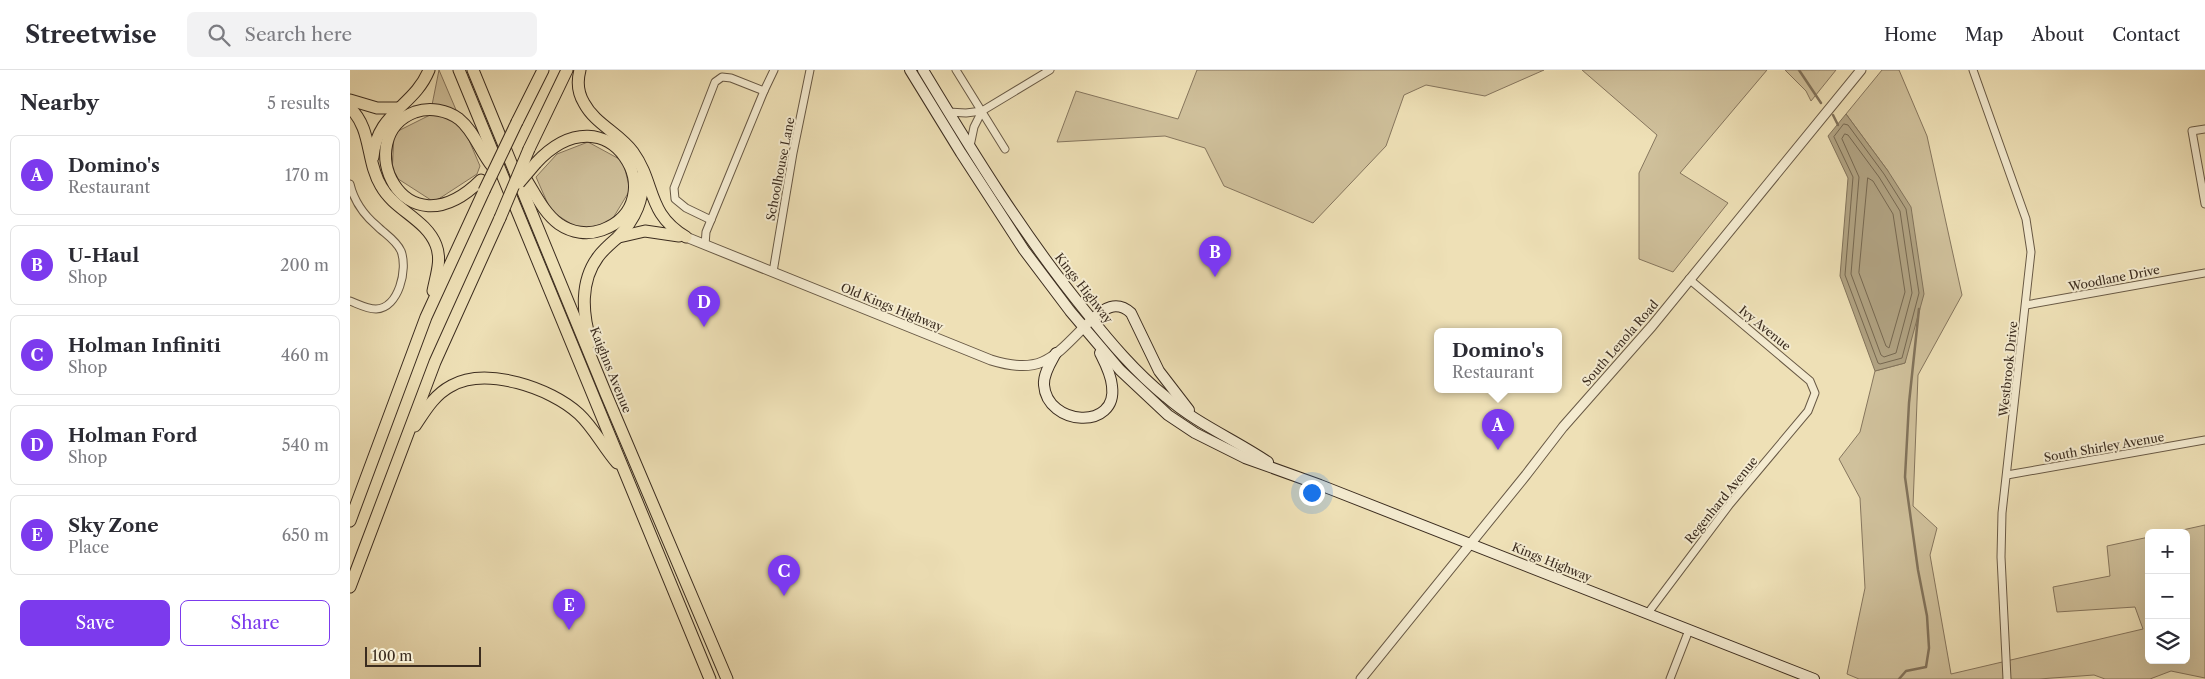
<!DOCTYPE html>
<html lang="en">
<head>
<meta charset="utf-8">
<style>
	body { margin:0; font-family:"Libre Caslon Text",serif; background:#f2f2f3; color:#2b2b33 }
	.controls { position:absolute; right:15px; bottom:15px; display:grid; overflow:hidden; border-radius:8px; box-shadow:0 5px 20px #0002 }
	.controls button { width:45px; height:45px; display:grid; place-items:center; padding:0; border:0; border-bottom:1px solid #e1e1e2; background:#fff; color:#2b2b33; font:25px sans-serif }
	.scale { position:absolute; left:15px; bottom:12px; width:116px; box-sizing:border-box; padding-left:5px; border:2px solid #3b2c1f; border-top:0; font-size:14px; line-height:18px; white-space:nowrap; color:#3b2c1f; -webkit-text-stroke:4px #f4ebd0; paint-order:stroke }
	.you { position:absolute; left:961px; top:422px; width:18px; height:18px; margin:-12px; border:4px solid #fff; border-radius:50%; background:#1a73e8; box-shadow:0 0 0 8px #1a73e833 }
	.badge { display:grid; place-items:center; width:32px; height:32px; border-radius:50%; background:#7c3aed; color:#fff; font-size:16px; font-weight:700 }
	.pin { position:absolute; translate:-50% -41px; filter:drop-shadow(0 1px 2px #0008) }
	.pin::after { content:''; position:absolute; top:26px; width:18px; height:15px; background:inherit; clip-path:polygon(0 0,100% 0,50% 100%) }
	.popup { position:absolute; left:1084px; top:258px; width:128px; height:65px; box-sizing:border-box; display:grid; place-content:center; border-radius:8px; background:#fff; filter:drop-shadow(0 1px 4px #0005); font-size:16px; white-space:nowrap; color:#7c7c81 }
	.popup b { font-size:19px; color:#2b2b33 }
	.popup::after { content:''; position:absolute; left:50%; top:100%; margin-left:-10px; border:10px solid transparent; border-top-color:#fff }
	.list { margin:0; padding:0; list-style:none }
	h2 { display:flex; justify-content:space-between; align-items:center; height:65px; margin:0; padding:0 20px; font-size:21px }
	h2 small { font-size:16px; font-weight:400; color:#7c7c81 }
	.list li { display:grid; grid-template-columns:32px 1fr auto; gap:15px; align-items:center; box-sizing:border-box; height:80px; margin:0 10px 10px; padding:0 10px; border:1px solid #e1e1e2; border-radius:8px }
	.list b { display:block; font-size:19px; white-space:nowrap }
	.list p { margin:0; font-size:16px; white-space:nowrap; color:#7c7c81 }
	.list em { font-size:16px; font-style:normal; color:#7c7c81 }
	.actions { display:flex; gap:10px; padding:15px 20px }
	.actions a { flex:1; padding:11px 0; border:1px solid #7c3aed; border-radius:8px; text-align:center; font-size:18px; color:#7c3aed }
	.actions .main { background:#7c3aed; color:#fff }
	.icon { flex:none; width:28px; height:28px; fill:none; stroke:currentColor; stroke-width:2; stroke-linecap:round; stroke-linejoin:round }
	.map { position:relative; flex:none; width:1855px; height:609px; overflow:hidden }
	header { display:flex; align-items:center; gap:30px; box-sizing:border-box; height:70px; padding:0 25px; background:#fff; border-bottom:1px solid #e1e1e2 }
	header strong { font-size:24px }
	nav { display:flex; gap:28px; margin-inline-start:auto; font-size:18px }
	.search { width:350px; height:45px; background:#f2f2f3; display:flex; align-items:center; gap:12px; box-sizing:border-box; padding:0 18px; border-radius:8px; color:#7c7c81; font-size:19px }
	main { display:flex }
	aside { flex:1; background:#fff }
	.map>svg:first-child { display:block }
</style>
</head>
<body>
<header>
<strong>Streetwise</strong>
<div class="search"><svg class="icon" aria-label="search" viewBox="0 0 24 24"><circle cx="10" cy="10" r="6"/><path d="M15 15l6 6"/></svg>Search here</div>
<nav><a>Home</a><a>Map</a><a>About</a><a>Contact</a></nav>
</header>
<main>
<aside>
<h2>Nearby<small>5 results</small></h2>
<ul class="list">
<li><span class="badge">A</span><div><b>Domino's</b><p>Restaurant</p></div><em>170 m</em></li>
<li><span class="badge">B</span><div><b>U-Haul</b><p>Shop</p></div><em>200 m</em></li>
<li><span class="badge">C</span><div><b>Holman Infiniti</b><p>Shop</p></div><em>460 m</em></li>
<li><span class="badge">D</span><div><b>Holman Ford</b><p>Shop</p></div><em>540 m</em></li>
<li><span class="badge">E</span><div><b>Sky Zone</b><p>Place</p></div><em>650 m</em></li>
</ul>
<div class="actions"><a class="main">Save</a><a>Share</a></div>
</aside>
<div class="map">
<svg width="1855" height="609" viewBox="0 0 1855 609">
	<rect width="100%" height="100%" fill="#eee0b6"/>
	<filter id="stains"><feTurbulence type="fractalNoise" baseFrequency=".004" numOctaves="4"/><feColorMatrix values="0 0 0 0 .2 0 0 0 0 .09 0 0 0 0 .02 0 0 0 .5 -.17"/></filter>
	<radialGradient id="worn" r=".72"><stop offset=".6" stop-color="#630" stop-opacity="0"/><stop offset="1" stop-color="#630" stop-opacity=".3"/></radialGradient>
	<g fill="#d0c19c" stroke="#86765e">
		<path d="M 89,0 L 130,96 L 127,104 L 84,132 L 42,105 L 44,63 L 80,45 Z"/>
		<path d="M 847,0 L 1194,0 L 1135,26 L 1076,15 L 1054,25 L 1036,76 L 963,153 L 874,116 L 855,78 L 815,66 L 707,72 L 726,21 L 828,49 Z"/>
		<path d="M 1232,0 L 1417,0 L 1330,103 L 1378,133 L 1323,202 L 1289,189 L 1289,103 L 1307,65 Z"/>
		<path d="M 1435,0 L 1486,0 L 1461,31 L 1456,21 Z"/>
		<path d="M 1532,0 L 1549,0 L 1577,66 L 1612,225 L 1568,305 L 1563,436 L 1587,458 L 1580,485 L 1601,604 L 1793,559 L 1785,537 L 1707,542 L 1703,517 L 1760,506 L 1757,476 L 1799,467 L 1799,590 L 1836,590 L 1836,463 L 1819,463 L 1855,455 L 1855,608 L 1821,601 L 1800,609 L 1755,609 L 1744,605 L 1689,609 L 1509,609 L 1497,604 L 1515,518 L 1510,428 L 1489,389 L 1510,362 L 1525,301 L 1555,293 L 1538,101 L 1496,44 Z"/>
		<path d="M 238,72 L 273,91 L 280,120 L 260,153 L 229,159 L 201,141 L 186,107 L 207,84 Z"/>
	</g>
	<path fill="#b1a383" stroke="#82735b" d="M 1496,44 L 1538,101 L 1561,137 L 1574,224 L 1555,293 L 1525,301 L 1490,206 L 1498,108 L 1478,66 Z"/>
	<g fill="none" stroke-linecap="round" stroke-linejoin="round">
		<g stroke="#766851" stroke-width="1">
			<path d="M 1494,54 L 1498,55 L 1534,104 L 1556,139 L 1569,223 L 1552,288 L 1530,294 L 1528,293 L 1495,205 L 1503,107 L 1484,67 Z"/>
			<path d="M 1495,64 L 1498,65 L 1529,107 L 1550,141 L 1562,223 L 1546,283 L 1534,287 L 1531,285 L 1501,204 L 1509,107 L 1492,69 Z"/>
			<path d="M 1518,108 L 1523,111 L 1543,144 L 1555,222 L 1539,278 L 1536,276 L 1509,203 Z"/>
		</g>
		<g stroke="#82735b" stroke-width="2.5">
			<path d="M 1449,0 L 1471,33"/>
			<path d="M 1483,45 L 1488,55"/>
			<path d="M 1549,609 L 1556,601 L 1576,597 L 1579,578 L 1577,546 L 1568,500 L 1555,407 L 1559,333 L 1569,239"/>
		</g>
		<g stroke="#685945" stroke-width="9">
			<g id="minor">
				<path d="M 606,0 L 655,79"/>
				<path d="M 1623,0 L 1676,149 L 1681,182 L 1652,443 L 1651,487 L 1657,609"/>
				<path d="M 598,42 L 616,43 L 632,41 L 700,0"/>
				<path d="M 1855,59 L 1842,61 L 1855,134"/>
				<path d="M 620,76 L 624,57 L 632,41"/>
				<path d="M 0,114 C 4,131 14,145 27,156 C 35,164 46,170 51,181 C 58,199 49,238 26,239 C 17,239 8,234 0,231"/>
				<path d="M 361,150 L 336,138 L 325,129 L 324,118 L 365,12 L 372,7 L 381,8 L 414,21"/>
				<path d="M 355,175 L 356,162 L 414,21 L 424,0"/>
				<path d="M 423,202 L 443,83 L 460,0"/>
				<path d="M 1676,235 L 1855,203"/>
				<path d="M 1657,405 L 1855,370"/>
				<path d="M 1298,543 L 1380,434 L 1458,341 L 1465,323 L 1460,311 L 1339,209"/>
				<path d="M 1320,609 L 1339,560"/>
			</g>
		</g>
		<g stroke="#685945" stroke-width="11">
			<g id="tertiary">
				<path d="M 336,167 L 641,290 C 692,306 704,287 738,253"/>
				<path d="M 1011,609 L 1176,405 L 1213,357 L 1302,256 L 1511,0"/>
			</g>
		</g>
		<g stroke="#3b2c1f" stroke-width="12">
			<g id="secondary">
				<path d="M 560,0 L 611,83 L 674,180 L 720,241 L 770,300 L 818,345 L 845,363 L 895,388 L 970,415 L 1464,609"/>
				<path d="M 573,0 C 623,83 674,166 736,242 C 760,272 785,302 816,327 C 847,354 884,369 918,392"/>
				<path d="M 742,250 C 753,238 767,230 781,243 L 809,301 L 839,340"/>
				<path d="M 706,283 C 701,292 693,304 694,315 C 697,356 768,361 762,316 C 761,304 755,293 750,283"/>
			</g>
		</g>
		<g stroke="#3b2c1f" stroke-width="13">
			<g id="trunk">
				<path d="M 109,0 L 360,609"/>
				<path d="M 123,0 L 256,324 L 377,609"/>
				<path d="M 230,0 C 227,11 228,23 234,33 C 245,54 269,63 283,82 C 306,114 296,143 336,167"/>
				<path d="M 0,30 L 27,38 L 49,38"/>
				<path d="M 0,38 C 22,58 16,92 31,116 C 44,140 76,149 86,175 C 92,190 86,205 83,221"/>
				<path d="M 167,52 L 193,0"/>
				<path d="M 179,79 L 217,0"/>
				<path d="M 23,87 C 27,42 64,37 79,0"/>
				<path d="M 169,99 C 182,116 191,141 209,154 C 222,163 238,165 252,160 C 326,133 260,14 186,93"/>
				<path d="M 131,110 C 52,188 0,66 65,42 C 80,37 97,40 109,49 C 124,61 130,81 142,96"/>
				<path d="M 269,167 L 295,161 L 329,166"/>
				<path d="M 241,272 C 232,244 230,211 248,187 C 253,180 260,174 267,168 C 286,149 294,129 293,103"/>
				<path d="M 65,356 C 75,341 84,325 101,316 C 136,296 201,318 229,344 C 244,358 253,377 267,393"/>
				<path d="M 0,451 L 76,247 L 134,121"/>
				<path d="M 0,517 L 85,292 L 150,148"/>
			</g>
		</g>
		<use href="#minor" stroke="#f4ebd0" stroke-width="7"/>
		<use href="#tertiary" stroke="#f4ebd0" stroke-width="9"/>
		<use href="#secondary" stroke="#f4ebd0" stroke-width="10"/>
		<use href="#trunk" stroke="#eee0b6" stroke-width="11"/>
		<g stroke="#3b2c1f" stroke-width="13" stroke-linecap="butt">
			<g id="trunk-bridge">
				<path d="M 169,113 L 186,93"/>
				<path d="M 134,121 L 167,52"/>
				<path d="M 150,148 L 179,79"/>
			</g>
		</g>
		<use href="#trunk-bridge" stroke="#eee0b6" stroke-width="11"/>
	</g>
	<g text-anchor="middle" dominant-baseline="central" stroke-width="4" stroke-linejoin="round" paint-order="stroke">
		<g font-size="12" fill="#3b2c1f" stroke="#f4ebd0">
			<text transform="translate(430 99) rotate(-79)">Schoolhouse Lane</text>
			<text transform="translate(1764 208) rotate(-11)">Woodlane Drive</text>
			<text transform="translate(734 218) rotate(52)">Kings Highway</text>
			<text transform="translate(542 237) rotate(22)">Old Kings Highway</text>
			<text transform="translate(1415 258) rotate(39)">Ivy Avenue</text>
			<text transform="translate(1270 273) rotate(-49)">South Lenola Road</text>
			<text transform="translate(1658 299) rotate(-84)">Westbrook Drive</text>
			<text transform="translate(261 300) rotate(68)">Kaighns Avenue</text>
			<text transform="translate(1754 377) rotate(-10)">South Shirley Avenue</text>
			<text transform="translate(1371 430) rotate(-51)">Regenhard Avenue</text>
			<text transform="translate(1202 492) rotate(22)">Kings Highway</text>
		</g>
	</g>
	<rect width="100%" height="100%" filter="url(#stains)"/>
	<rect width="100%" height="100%" fill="url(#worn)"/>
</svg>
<div class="controls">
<button>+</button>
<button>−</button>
<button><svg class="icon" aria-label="layers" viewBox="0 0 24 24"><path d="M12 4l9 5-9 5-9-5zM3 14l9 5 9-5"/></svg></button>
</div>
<div class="scale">100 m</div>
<div class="you"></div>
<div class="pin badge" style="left:1148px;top:380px">A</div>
<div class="popup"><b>Domino's</b>Restaurant</div>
<div class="pin badge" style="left:865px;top:207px">B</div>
<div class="pin badge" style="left:434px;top:526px">C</div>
<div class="pin badge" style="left:354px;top:257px">D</div>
<div class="pin badge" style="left:219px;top:560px">E</div>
</div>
</main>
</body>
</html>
